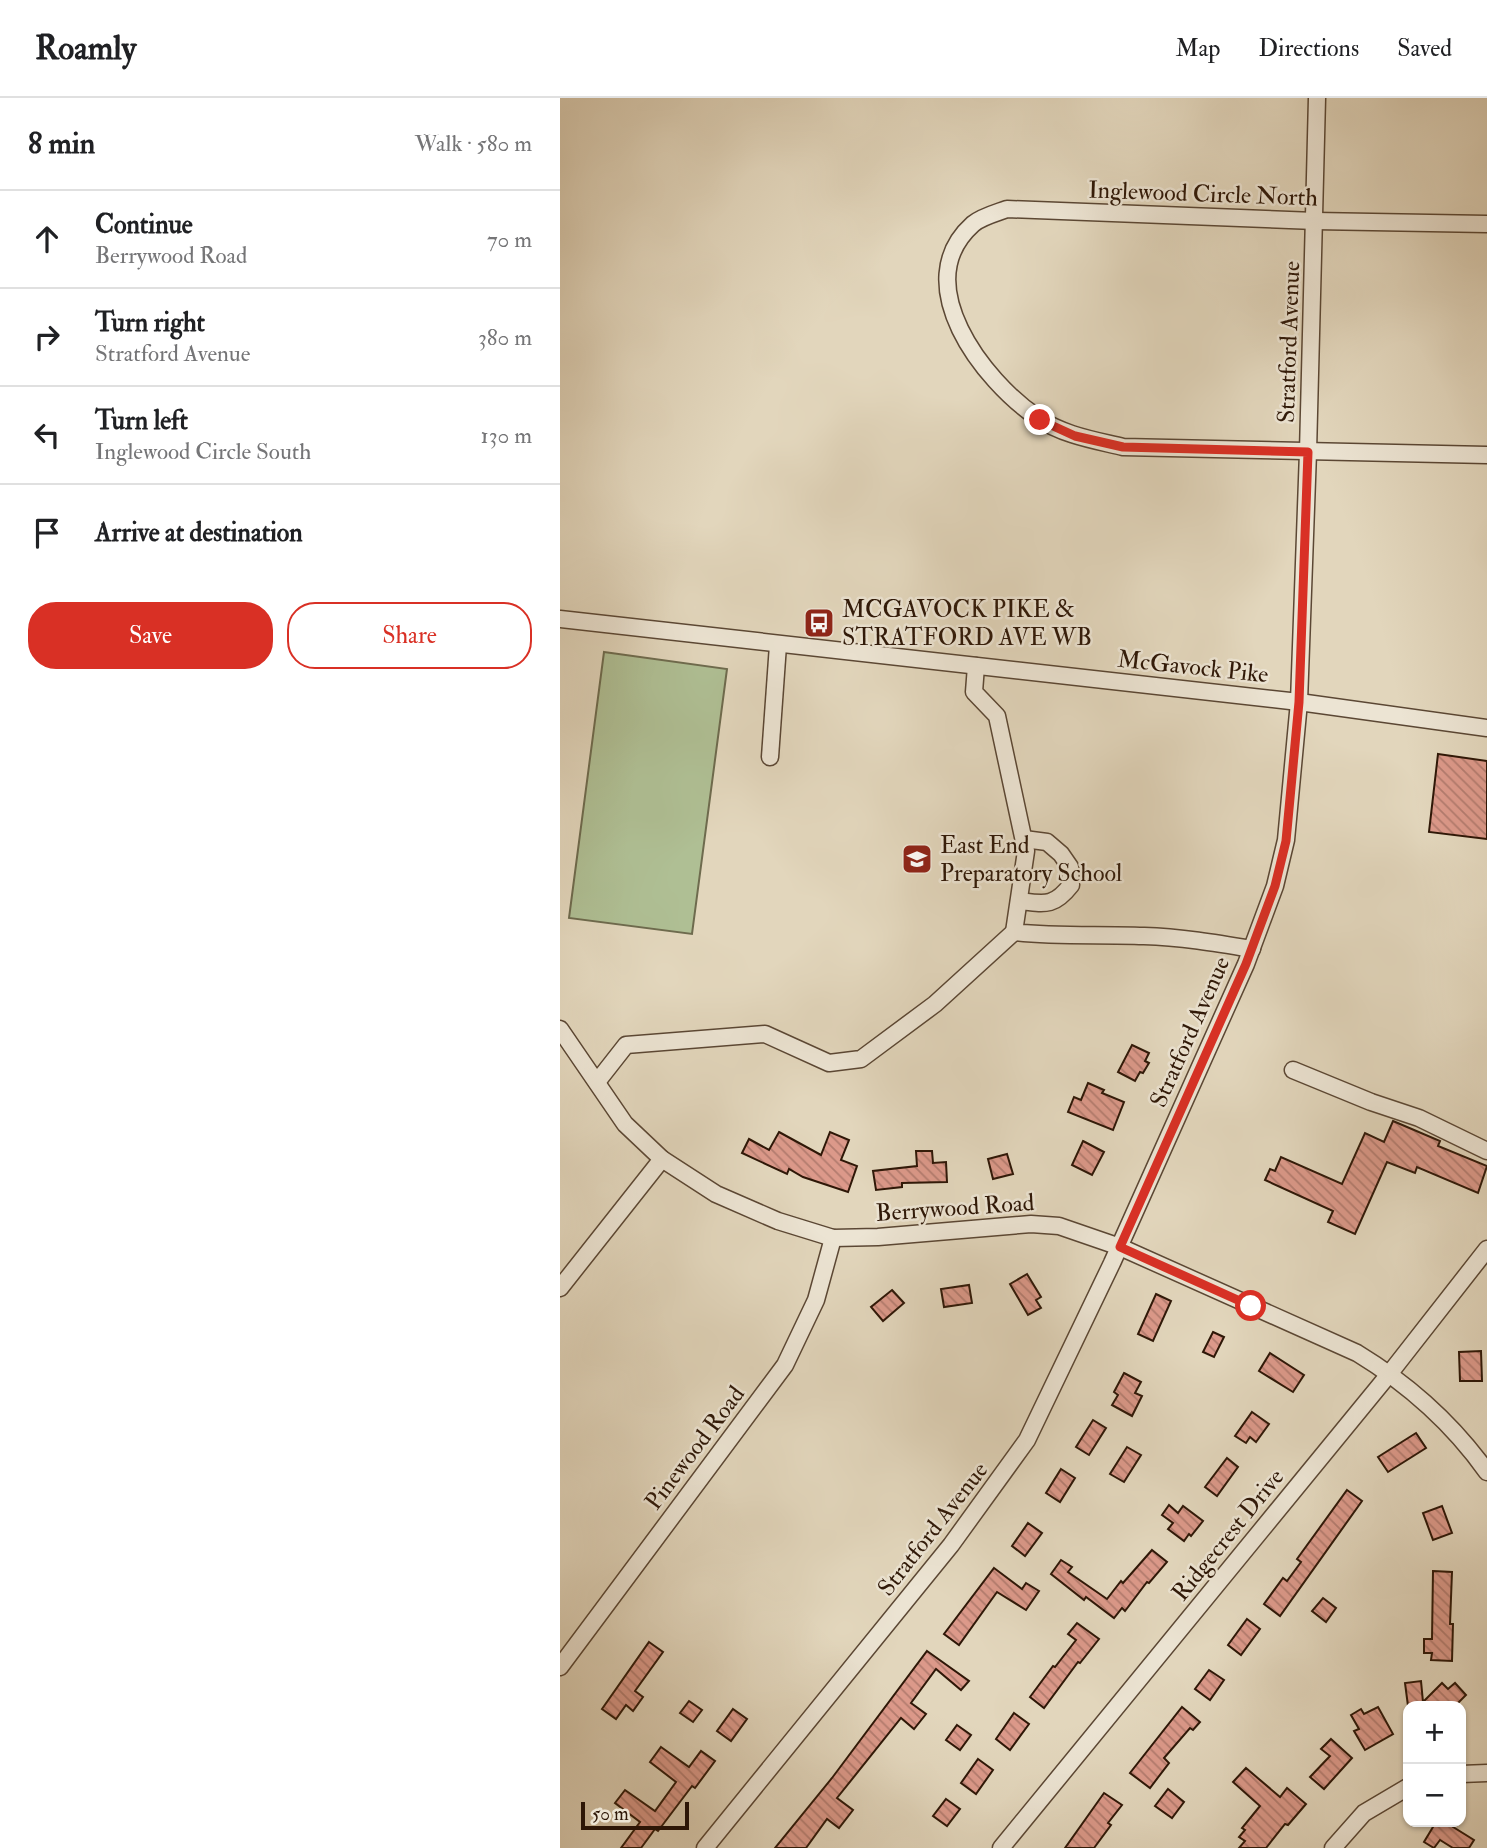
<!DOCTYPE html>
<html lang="en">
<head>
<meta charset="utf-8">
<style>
	body { margin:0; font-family:"IM FELL Double Pica",serif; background:#f2f2f2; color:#202124 }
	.controls { position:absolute; right:21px; bottom:21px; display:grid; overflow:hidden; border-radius:14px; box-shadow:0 2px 5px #0004 }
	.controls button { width:63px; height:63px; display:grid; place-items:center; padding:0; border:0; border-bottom:2px solid #e0e0e0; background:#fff; color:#202124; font:35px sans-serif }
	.scale { position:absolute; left:21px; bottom:18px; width:108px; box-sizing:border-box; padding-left:7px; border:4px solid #2e1707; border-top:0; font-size:19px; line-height:24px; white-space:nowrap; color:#2e1707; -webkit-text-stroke:5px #ece4d3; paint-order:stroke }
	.stop { position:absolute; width:21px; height:21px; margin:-16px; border:5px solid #d93025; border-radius:50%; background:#fff }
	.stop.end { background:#d93025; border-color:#fff; box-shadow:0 2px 7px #0008 }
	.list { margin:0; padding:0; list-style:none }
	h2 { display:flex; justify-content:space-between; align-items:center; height:91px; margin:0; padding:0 28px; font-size:30px }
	h2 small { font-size:23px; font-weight:400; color:#757577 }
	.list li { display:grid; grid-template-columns:46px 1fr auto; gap:21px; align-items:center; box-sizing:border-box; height:98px; padding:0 28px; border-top:2px solid #e0e0e0 }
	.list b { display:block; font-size:26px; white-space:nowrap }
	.list p { margin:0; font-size:23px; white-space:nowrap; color:#757577 }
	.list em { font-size:23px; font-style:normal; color:#757577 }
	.actions { display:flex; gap:14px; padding:21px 28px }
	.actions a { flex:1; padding:16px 0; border:2px solid #d93025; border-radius:28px; text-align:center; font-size:24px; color:#d93025 }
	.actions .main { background:#d93025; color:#fff }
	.icon { flex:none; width:38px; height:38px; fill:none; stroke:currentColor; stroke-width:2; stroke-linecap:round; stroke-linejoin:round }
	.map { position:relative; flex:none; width:927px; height:1750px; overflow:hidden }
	header { display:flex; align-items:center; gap:42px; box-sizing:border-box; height:98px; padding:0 35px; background:#fff; border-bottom:2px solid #e0e0e0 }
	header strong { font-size:33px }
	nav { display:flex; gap:38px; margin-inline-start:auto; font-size:24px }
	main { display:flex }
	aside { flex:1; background:#fff }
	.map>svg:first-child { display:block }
</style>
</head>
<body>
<header>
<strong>Roamly</strong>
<nav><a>Map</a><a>Directions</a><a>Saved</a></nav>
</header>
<main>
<aside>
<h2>8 min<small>Walk · 580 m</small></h2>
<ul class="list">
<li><svg class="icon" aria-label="ahead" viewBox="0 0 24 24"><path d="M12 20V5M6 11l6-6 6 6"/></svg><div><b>Continue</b><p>Berrywood Road</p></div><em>70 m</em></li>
<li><svg class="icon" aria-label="right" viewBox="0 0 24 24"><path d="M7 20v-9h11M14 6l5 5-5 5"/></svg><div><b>Turn right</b><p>Stratford Avenue</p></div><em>380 m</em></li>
<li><svg class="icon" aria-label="left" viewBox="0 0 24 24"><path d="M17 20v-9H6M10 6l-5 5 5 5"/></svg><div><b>Turn left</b><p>Inglewood Circle South</p></div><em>130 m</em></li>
<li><svg class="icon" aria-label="arrive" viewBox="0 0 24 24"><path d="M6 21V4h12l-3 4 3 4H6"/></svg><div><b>Arrive at destination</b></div></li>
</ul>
<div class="actions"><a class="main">Save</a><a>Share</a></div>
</aside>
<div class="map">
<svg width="927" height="1750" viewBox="0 0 927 1750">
	<defs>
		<pattern id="building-back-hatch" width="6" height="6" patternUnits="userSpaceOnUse" patternTransform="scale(1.75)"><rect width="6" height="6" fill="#dc998a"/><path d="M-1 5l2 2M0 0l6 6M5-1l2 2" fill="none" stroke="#b37c6f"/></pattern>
	</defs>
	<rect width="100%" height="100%" fill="#e2d6bc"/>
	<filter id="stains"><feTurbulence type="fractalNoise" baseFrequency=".00286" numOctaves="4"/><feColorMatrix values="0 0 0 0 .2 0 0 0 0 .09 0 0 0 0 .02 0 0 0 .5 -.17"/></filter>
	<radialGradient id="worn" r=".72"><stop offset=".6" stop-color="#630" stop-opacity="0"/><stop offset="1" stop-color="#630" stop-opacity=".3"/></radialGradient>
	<path fill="#afbf94" stroke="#6e6b4e" stroke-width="2" d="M 44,554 L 167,571 L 132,836 L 9,820 Z"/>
	<g fill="url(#building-back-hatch)" stroke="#2e1707" stroke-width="2">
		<path d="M 878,656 L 927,663 L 927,741 L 869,734 Z"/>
		<path d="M 572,947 L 589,955 L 585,963 L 589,965 L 583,975 L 580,974 L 575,983 L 558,974 Z"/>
		<path d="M 528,985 L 544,992 L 542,995 L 564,1004 L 553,1032 L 508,1014 L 514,999 L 521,1002 Z"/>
		<path d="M 833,1023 L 880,1043 L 878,1048 L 927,1068 L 918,1095 L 857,1069 L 855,1075 L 827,1064 L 795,1136 L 768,1124 L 773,1113 L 705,1082 L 710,1071 L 715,1073 L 721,1059 L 782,1086 L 805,1035 L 824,1044 Z"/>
		<path d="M 219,1034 L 261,1057 L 270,1034 L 289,1042 L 281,1062 L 297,1068 L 288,1094 L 243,1079 L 229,1071 L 227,1076 L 182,1055 L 189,1041 L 209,1052 Z"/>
		<path d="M 523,1043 L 544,1054 L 532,1077 L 512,1067 Z"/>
		<path d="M 356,1053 L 372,1053 L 373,1065 L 386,1064 L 387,1084 L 342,1085 L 342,1089 L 316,1092 L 313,1073 L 357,1068 Z"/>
		<path d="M 447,1056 L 453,1076 L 433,1081 L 428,1061 Z"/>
		<path d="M 467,1176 L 481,1199 L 476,1202 L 481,1210 L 468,1217 L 450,1186 Z"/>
		<path d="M 409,1187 L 412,1205 L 384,1209 L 381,1191 Z"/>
		<path d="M 332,1192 L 344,1205 L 323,1223 L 311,1209 Z"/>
		<path d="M 596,1196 L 611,1203 L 593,1243 L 578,1236 Z"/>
		<path d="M 653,1234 L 664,1239 L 654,1259 L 643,1254 Z"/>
		<path d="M 921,1253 L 922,1283 L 900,1283 L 899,1254 Z"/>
		<path d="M 710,1255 L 744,1277 L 733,1294 L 699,1273 Z"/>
		<path d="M 564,1275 L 581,1284 L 575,1295 L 582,1298 L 572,1318 L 552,1307 L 558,1297 L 554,1294 Z"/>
		<path d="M 692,1314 L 709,1326 L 696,1344 L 690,1339 L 686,1345 L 675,1338 Z"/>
		<path d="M 533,1322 L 546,1330 L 529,1357 L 516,1349 Z"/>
		<path d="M 856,1335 L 866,1350 L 828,1374 L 818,1359 Z"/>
		<path d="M 567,1349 L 581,1357 L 564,1384 L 550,1376 Z"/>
		<path d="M 667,1360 L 678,1369 L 657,1398 L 645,1389 Z"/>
		<path d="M 501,1371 L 515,1380 L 500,1404 L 486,1395 Z"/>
		<path d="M 787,1392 L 802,1403 L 720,1518 L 704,1506 L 723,1480 L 727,1483 L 741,1464 L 737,1461 Z"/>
		<path d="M 609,1407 L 618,1415 L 623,1408 L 643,1423 L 631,1438 L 629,1436 L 624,1443 L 608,1431 L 613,1425 L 602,1417 Z"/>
		<path d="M 882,1408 L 892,1435 L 873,1442 L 863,1415 Z"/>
		<path d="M 468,1425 L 482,1435 L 465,1458 L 452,1448 Z"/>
		<path d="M 592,1452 L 607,1464 L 589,1485 L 587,1484 L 565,1513 L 562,1510 L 554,1520 L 526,1499 L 524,1502 L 491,1476 L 501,1462 L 512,1469 L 508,1474 L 547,1501 L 561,1483 L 563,1485 Z"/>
		<path d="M 434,1470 L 462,1491 L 466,1485 L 479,1493 L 466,1512 L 437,1494 L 399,1547 L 384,1536 Z"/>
		<path d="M 873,1473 L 892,1474 L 890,1526 L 893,1526 L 892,1563 L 871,1562 L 872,1555 L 864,1555 L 864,1541 L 872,1541 Z"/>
		<path d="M 763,1500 L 776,1510 L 766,1524 L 752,1513 Z"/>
		<path d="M 687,1521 L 700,1531 L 681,1557 L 668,1547 Z"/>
		<path d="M 517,1525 L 539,1541 L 520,1565 L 518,1564 L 484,1610 L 470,1599 L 493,1568 L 495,1569 L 516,1542 L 508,1536 Z"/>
		<path d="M 89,1544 L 103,1554 L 75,1593 L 83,1599 L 73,1613 L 66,1607 L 56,1621 L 42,1611 Z"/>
		<path d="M 367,1553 L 409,1583 L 401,1592 L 376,1571 L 351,1605 L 366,1616 L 354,1631 L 341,1620 L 277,1700 L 293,1712 L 279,1730 L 267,1721 L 246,1750 L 215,1750 L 272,1680 Z"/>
		<path d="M 649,1572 L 664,1582 L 650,1602 L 635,1591 Z"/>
		<path d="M 861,1583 L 863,1604 L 882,1585 L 888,1591 L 895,1585 L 906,1597 L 895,1608 L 848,1608 L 845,1585 Z"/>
		<path d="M 129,1603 L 142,1612 L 133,1624 L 120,1615 Z"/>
		<path d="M 622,1609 L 640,1624 L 633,1632 L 630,1630 L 604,1660 L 609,1665 L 590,1690 L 570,1675 Z"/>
		<path d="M 818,1609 L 833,1636 L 805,1652 L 794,1633 L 799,1631 L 791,1617 L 801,1611 L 804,1616 Z"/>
		<path d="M 173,1611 L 187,1621 L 171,1643 L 157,1633 Z"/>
		<path d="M 454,1615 L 469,1626 L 450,1652 L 436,1641 Z"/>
		<path d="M 397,1627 L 411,1637 L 400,1652 L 386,1642 Z"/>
		<path d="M 771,1641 L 792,1660 L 764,1691 L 750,1679 L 770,1658 L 761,1651 Z"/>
		<path d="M 101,1649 L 129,1669 L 141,1653 L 155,1663 L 135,1690 L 132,1688 L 98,1733 L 95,1731 L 81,1750 L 61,1750 L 80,1724 L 55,1705 L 65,1692 L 95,1713 L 116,1684 L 90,1664 Z"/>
		<path d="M 418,1661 L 433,1672 L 416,1696 L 401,1685 Z"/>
		<path d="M 686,1670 L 720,1699 L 727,1690 L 746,1706 L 728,1727 L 725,1726 L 706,1750 L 679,1750 L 685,1743 L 679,1739 L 685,1732 L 682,1730 L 700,1708 L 673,1684 Z"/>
		<path d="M 608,1691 L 624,1704 L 612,1720 L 595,1708 Z"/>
		<path d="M 544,1695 L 562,1707 L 548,1725 L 551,1727 L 534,1750 L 505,1750 Z"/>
		<path d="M 386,1701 L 400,1711 L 387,1728 L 373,1718 Z"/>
		<path d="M 876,1724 L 885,1724 L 914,1742 L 909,1750 L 893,1750 L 880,1742 L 874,1750 L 864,1744 Z"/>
	</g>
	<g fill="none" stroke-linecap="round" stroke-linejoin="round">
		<g stroke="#5b4734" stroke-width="19">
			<g id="minor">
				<path d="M 927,126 L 755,123 L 447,111 C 436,115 421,119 413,126 C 347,185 423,283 478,320 C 503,337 534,342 563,349 L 927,357"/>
				<path d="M 0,521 L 739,604 L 927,630"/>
				<path d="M 416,568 L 414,594 L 437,618 L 466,753 L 454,834 C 498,839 540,836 584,838 C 620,839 656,845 692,851"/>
				<path d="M 210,659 L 218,547"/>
				<path d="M 459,803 C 485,806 494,809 511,787 L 510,769 L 501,756 L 487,744 L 464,741"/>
				<path d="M 0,931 L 65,1026 L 102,1061 L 156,1096 L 218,1123 L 273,1140 L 318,1139 L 471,1126 L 499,1128 L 560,1149 L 797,1255 C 848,1286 892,1325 927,1374"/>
				<path d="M 733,972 L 811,1004 L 859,1020 L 927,1053"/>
				<path d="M 37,984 L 66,947 L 205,936 L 269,965 L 301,961 L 375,906 L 454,834"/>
				<path d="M 0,1190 L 102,1061"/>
				<path d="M 0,1569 L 225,1267 L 256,1202 L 273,1140"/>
				<path d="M 901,1676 L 927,1675"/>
				<path d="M 145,1750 L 391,1447 L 467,1342 L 552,1165 L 686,866 L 715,788 L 726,742 L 739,604 L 748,354 L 757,0"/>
				<path d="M 441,1750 L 830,1275 L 927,1151"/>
				<path d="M 773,1750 L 804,1715 L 848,1689"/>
			</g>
		</g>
		<use href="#minor" stroke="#ece4d3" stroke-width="16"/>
	</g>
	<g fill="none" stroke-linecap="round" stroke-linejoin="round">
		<path stroke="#d93025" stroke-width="9" d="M 480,322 L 515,338 L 563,349 L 748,354 L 739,604 L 726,743 L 715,788 L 686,866 L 560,1149 L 691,1208"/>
	</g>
	<defs>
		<g id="bus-square" transform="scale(1.575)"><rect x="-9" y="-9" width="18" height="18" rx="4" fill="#8f2418" stroke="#ece4d3"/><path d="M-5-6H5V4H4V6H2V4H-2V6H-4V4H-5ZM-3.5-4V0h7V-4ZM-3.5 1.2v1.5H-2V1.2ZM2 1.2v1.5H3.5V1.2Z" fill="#fff"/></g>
		<g id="school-square" transform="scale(1.575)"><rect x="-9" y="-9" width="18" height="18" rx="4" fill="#8f2418" stroke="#ece4d3"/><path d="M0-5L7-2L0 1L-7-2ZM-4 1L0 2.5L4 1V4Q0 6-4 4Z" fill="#fff"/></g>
	</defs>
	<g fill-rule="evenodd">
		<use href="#bus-square" x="259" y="525"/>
		<use href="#school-square" x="357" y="761"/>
	</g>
	<g text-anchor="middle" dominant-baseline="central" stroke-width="5" stroke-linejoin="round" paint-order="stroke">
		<g font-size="24" fill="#2e1707" stroke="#ece4d3">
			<text transform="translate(643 96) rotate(2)">Inglewood Circle North</text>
			<text transform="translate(729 244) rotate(-88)">Stratford Avenue</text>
			<text transform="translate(633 569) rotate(6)">McGavock Pike</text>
			<text transform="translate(630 934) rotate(-66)">Stratford Avenue</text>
			<text transform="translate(395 1110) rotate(-4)">Berrywood Road</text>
			<text transform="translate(135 1350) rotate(-53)">Pinewood Road</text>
			<text transform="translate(373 1431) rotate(-52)">Stratford Avenue</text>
			<text transform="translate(668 1437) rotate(-51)">Ridgecrest Drive</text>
		</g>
		<g font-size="24" fill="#2e1707" stroke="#ece4d3" text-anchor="start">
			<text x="282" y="511">MCGAVOCK PIKE &amp;<tspan x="282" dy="28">STRATFORD AVE WB</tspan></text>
			<text x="380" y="747">East End<tspan x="380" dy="28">Preparatory School</tspan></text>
		</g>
	</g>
	<rect width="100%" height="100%" filter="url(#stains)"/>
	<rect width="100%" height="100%" fill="url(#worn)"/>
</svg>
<div class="controls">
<button>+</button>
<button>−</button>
</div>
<div class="scale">50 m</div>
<div class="stop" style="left:691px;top:1208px"></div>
<div class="stop end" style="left:480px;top:322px"></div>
</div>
</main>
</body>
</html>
